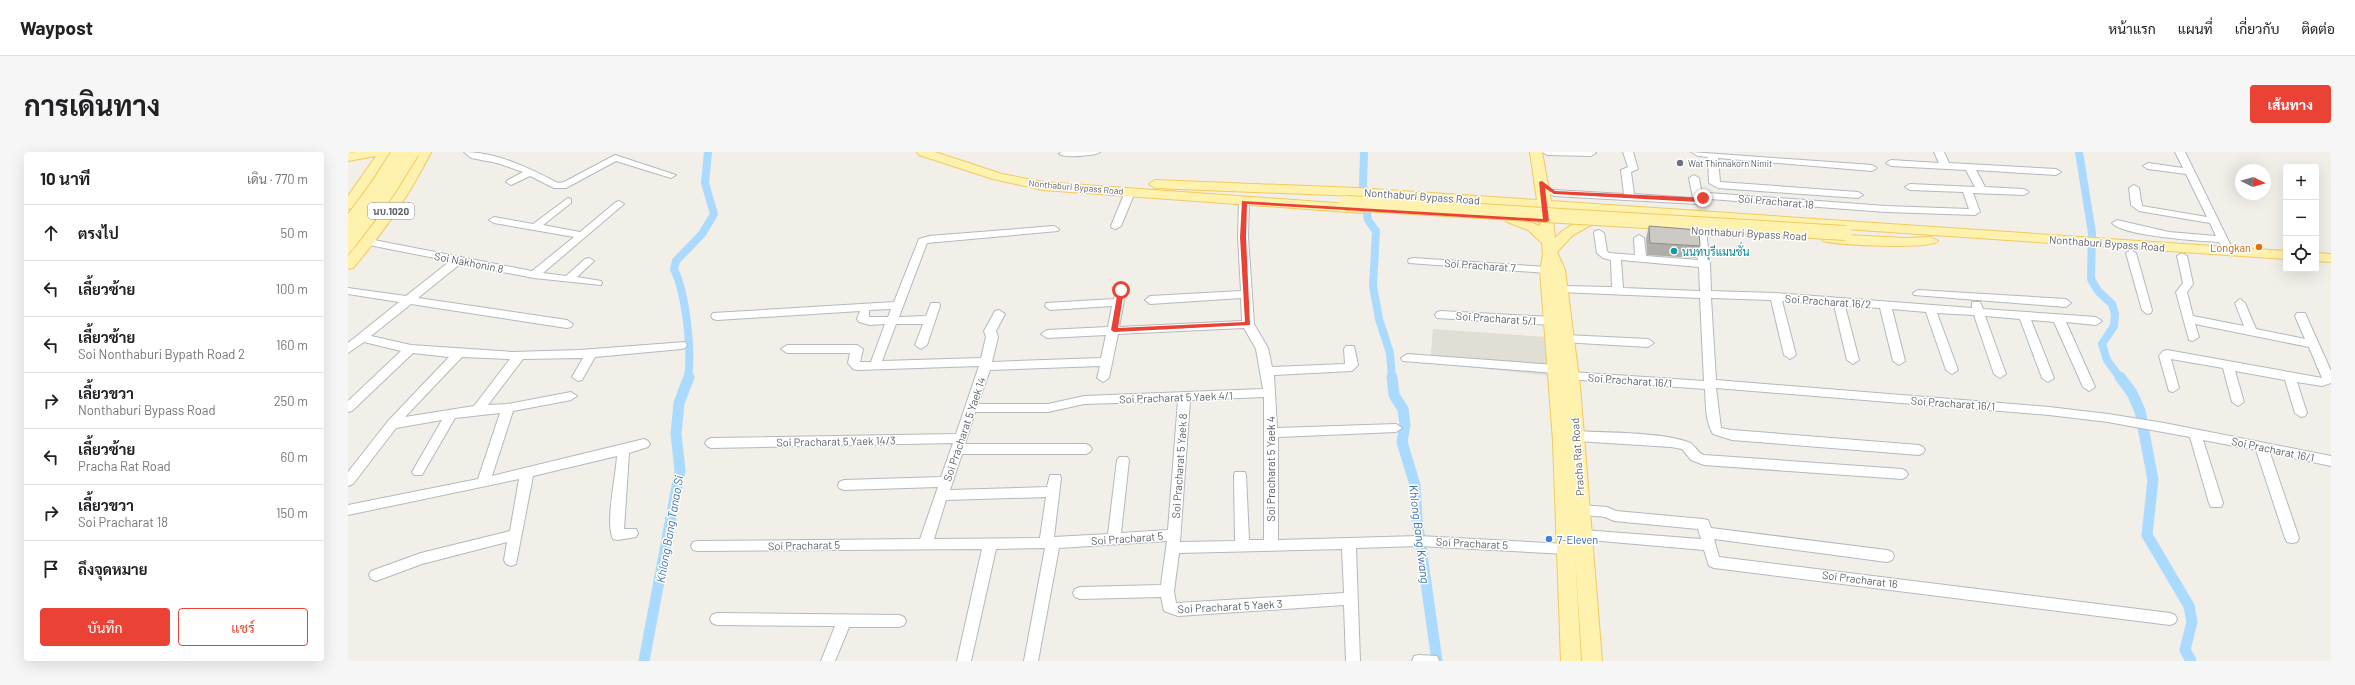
<!DOCTYPE html>
<html lang="th">
<head>
<meta charset="utf-8">
<style>
	body { margin:0; font-family:Barlow,Sarabun,sans-serif; background:#f6f6f6; color:#202124 }
	.controls { position:absolute; right:12px; top:12px; display:grid; overflow:hidden; border-radius:4px; box-shadow:0 4px 16px #0002 }
	.controls button { width:36px; height:36px; display:grid; place-items:center; padding:0; border:0; border-bottom:1px solid #e0e0e0; background:#fff; color:#202124; font:20px sans-serif }
	.compass { position:absolute; left:1887px; top:12px; width:36px; height:36px; border-radius:50%; background:#fff; box-shadow:0 4px 16px #0002; rotate:95deg }
	.stop { position:absolute; width:12px; height:12px; margin:-9px; border:3px solid #ea4335; border-radius:50%; background:#fff }
	.stop.end { background:#ea4335; border-color:#fff; box-shadow:0 1px 4px #0008 }
	.list { margin:0; padding:0; list-style:none }
	h2 { display:flex; justify-content:space-between; align-items:center; height:52px; margin:0; padding:0 16px; font-size:17px }
	h2 small { font-size:13px; font-weight:400; color:#757577 }
	.list li { display:grid; grid-template-columns:26px 1fr auto; gap:12px; align-items:center; box-sizing:border-box; height:56px; padding:0 16px; border-top:1px solid #e0e0e0 }
	.list b { display:block; font-size:15px; white-space:nowrap }
	.list p { margin:0; font-size:13px; white-space:nowrap; color:#757577 }
	.list em { font-size:13px; font-style:normal; color:#757577 }
	.actions { display:flex; gap:8px; padding:12px 16px }
	.actions a { flex:1; padding:9px 0; border:1px solid #ea4335; border-radius:4px; text-align:center; font-size:14px; color:#ea4335 }
	.actions .main { background:#ea4335; color:#fff }
	.icon { flex:none; width:22px; height:22px; fill:none; stroke:currentColor; stroke-width:2; stroke-linecap:round; stroke-linejoin:round }
	.map { position:relative; flex:none; width:1983px; height:509px; overflow:hidden; border-radius:4px }
	header { display:flex; align-items:center; gap:24px; box-sizing:border-box; height:56px; padding:0 20px; background:#fff; border-bottom:1px solid #e0e0e0 }
	header strong { font-size:19px }
	nav { display:flex; gap:22px; margin-inline-start:auto; font-size:14px }
	.intro { display:flex; align-items:center; justify-content:space-between; box-sizing:border-box; height:96px; padding:0 24px }
	h1 { margin:0; font-size:28px }
	.button { padding:10px 18px; border-radius:4px; background:#ea4335; color:#fff; font-size:14px; font-weight:700 }
	main { display:flex; gap:24px; padding:0 24px }
	aside { flex:1; background:#fff; border-radius:4px; box-shadow:0 4px 16px #0002 }
	.map>svg:first-child { display:block }
</style>
</head>
<body>
<header>
<strong>Waypost</strong>
<nav><a>หน้าแรก</a><a>แผนที่</a><a>เกี่ยวกับ</a><a>ติดต่อ</a></nav>
</header>
<div class="intro"><h1>การเดินทาง</h1><a class="button">เส้นทาง</a></div>
<main>
<aside>
<h2>10 นาที<small>เดิน · 770 m</small></h2>
<ul class="list">
<li><svg class="icon" aria-label="ahead" viewBox="0 0 24 24"><path d="M12 20V5M6 11l6-6 6 6"/></svg><div><b>ตรงไป</b></div><em>50 m</em></li>
<li><svg class="icon" aria-label="left" viewBox="0 0 24 24"><path d="M17 20v-9H6M10 6l-5 5 5 5"/></svg><div><b>เลี้ยวซ้าย</b></div><em>100 m</em></li>
<li><svg class="icon" aria-label="left" viewBox="0 0 24 24"><path d="M17 20v-9H6M10 6l-5 5 5 5"/></svg><div><b>เลี้ยวซ้าย</b><p>Soi Nonthaburi Bypath Road 2</p></div><em>160 m</em></li>
<li><svg class="icon" aria-label="right" viewBox="0 0 24 24"><path d="M7 20v-9h11M14 6l5 5-5 5"/></svg><div><b>เลี้ยวขวา</b><p>Nonthaburi Bypass Road</p></div><em>250 m</em></li>
<li><svg class="icon" aria-label="left" viewBox="0 0 24 24"><path d="M17 20v-9H6M10 6l-5 5 5 5"/></svg><div><b>เลี้ยวซ้าย</b><p>Pracha Rat Road</p></div><em>60 m</em></li>
<li><svg class="icon" aria-label="right" viewBox="0 0 24 24"><path d="M7 20v-9h11M14 6l5 5-5 5"/></svg><div><b>เลี้ยวขวา</b><p>Soi Pracharat 18</p></div><em>150 m</em></li>
<li><svg class="icon" aria-label="arrive" viewBox="0 0 24 24"><path d="M6 21V4h12l-3 4 3 4H6"/></svg><div><b>ถึงจุดหมาย</b></div></li>
</ul>
<div class="actions"><a class="main">บันทึก</a><a>แชร์</a></div>
</aside>
<div class="map">
<svg width="1983" height="509" viewBox="0 0 1983 509">
	<rect width="100%" height="100%" fill="#f1efe8"/>
	<path fill="#e1ded6" d="M 1085,177 L 1199,185 L 1205,224 L 1082,211 Z"/>
	<g fill="none" stroke-linecap="round" stroke-linejoin="round">
		<g stroke="#aadaff" stroke-width="8">
			<path d="M 1016,0 L 1015,34 L 1020,68 L 1028,79 L 1025,134 L 1031,167 L 1042,201 L 1044,226"/>
			<path d="M 1731,0 L 1744,81 L 1743,127 L 1750,139 L 1764,152 L 1767,162 L 1766,174 L 1754,192 L 1759,208 L 1772,226"/>
			<path d="M 340,226 C 344,198 338,142 326,117 L 328,109 L 354,82 L 366,62 L 357,31 L 360,0"/>
		</g>
		<g stroke="#aadaff" stroke-width="11">
			<path d="M 1044,225 L 1046,243 L 1055,257 L 1057,273 L 1054,290 L 1067,333 L 1069,367 L 1089,509"/>
			<path d="M 1772,225 L 1784,241 L 1792,259 L 1805,328 L 1799,383 L 1841,454 L 1844,470 L 1837,498 L 1843,509"/>
			<path d="M 296,509 L 332,318 L 328,282 L 331,251 L 341,225"/>
		</g>
		<g stroke="#b5b8bc" stroke-width="2">
			<g id="minor">
				<path d="M 116,0 C 149,0 181,16 210,31 L 216,30 L 267,3 L 328,23 L 323,26 L 268,9 L 218,36 L 206,36 L 182,24 L 163,33 L 158,30 L 160,28 L 175,20 L 149,11 L 123,6 Z"/>
				<path d="M 713,0 L 752,0 C 747,4 716,6 711,2 Z"/>
				<path d="M 1194,0 L 1247,0 L 1248,1 L 1243,4 L 1199,3 Z"/>
				<path d="M 1275,0 L 1285,0 L 1290,17 L 1283,20 L 1286,42 L 1345,46 L 1341,26 L 1346,23 L 1351,26 L 1354,43 L 1360,41 L 1538,54 L 1621,57 L 1615,40 L 1562,38 L 1557,35 L 1562,32 L 1627,35 L 1618,18 L 1543,14 L 1538,11 L 1543,8 L 1591,11 L 1586,0 L 1596,0 L 1601,11 L 1708,17 L 1713,20 L 1708,23 L 1628,18 L 1637,35 L 1676,37 L 1681,40 L 1676,43 L 1625,41 L 1632,60 L 1627,63 L 1538,60 L 1362,47 L 1350,52 L 1206,44 L 1201,41 L 1206,38 L 1276,42 L 1273,18 L 1280,15 Z"/>
				<path d="M 1343,0 L 1524,13 L 1529,16 L 1524,19 L 1370,6 L 1372,30 L 1510,40 L 1515,43 L 1510,46 L 1370,36 L 1361,31 L 1360,5 L 1350,4 Z"/>
				<path d="M 1827,0 L 1837,0 L 1886,100 L 1885,102 L 1877,102 L 1871,90 C 1852,89 1775,84 1764,71 L 1769,68 L 1821,80 L 1868,84 L 1862,71 L 1791,59 L 1783,53 L 1781,36 L 1786,33 L 1791,36 L 1794,54 L 1859,65 L 1838,22 L 1800,17 L 1795,14 L 1800,11 L 1835,16 Z"/>
				<path d="M 782,37 L 787,40 L 773,74 L 768,77 L 764,76 L 763,74 L 777,40 Z"/>
				<path d="M 220,46 L 223,47 L 223,51 L 195,73 L 232,80 L 268,50 L 271,49 L 276,52 L 195,121 L 218,124 L 237,107 L 241,106 L 246,109 L 229,125 L 253,129 L 254,131 L 253,133 L 186,126 L 112,112 L 70,146 L 219,168 L 225,172 L 223,175 L 219,176 L 63,152 L 23,184 L 63,193 L 164,200 L 232,198 L 337,190 L 339,193 L 337,196 L 333,197 L 247,205 L 234,228 L 230,229 L 224,225 L 235,206 L 175,207 L 140,253 L 160,252 L 223,240 L 229,244 L 223,248 L 165,259 L 144,324 L 296,287 L 300,289 L 302,292 L 300,295 L 281,301 L 276,377 L 288,377 L 290,381 L 288,385 L 270,388 L 265,387 C 257,371 268,324 269,304 L 185,324 L 168,412 L 163,414 L 158,412 L 156,408 L 159,390 L 74,412 L 28,429 L 23,427 L 21,423 L 23,419 L 73,401 L 162,379 L 171,327 L 0,363 L 0,353 L 130,327 L 152,261 L 107,266 L 74,323 L 66,323 L 64,320 L 94,268 L 48,276 L 5,332 L 0,334 L 0,320 L 40,269 L 101,205 L 65,201 L 4,259 L 0,260 L 0,249 L 53,199 L 16,190 L 0,201 L 0,191 L 51,150 L 0,142 L 0,136 L 58,144 L 102,109 L 21,93 L 16,90 L 21,87 L 184,119 L 226,85 L 146,71 L 141,68 L 146,65 L 185,72 ZM 114,205 L 162,207 L 126,254 L 57,265 Z"/>
				<path d="M 896,47 L 901,50 L 900,85 L 906,172 L 920,196 L 924,215 L 997,212 L 996,197 L 998,194 L 1006,194 L 1010,213 L 1004,219 L 926,223 L 929,276 L 1048,272 L 1054,276 L 1048,280 L 930,285 L 930,388 L 1071,384 L 1218,392 L 1223,393 L 1225,397 L 1223,401 L 1218,402 L 1071,394 L 1008,396 L 1012,509 L 998,509 L 996,453 L 830,464 L 816,459 L 813,445 L 732,447 L 727,445 L 725,441 L 727,437 L 732,435 L 813,433 L 819,389 L 711,396 L 690,509 L 676,509 L 697,396 L 648,397 L 623,509 L 609,509 L 634,397 L 350,399 L 345,398 L 343,394 L 345,390 L 350,389 L 572,387 L 590,335 L 496,338 L 491,336 L 490,333 L 491,330 L 496,328 L 593,325 L 605,291 L 363,296 L 359,294 L 357,291 L 359,288 L 363,286 L 608,282 L 631,214 L 509,218 L 505,217 L 500,211 L 502,201 L 439,201 L 433,197 L 439,193 L 509,193 L 515,197 L 512,210 L 523,210 L 537,172 L 522,173 L 511,170 L 509,167 L 512,159 L 369,168 L 365,167 L 363,164 L 365,161 L 546,150 L 571,87 L 581,84 L 706,74 L 711,77 L 710,79 L 579,91 L 551,165 L 578,164 L 583,151 L 591,151 L 592,154 L 579,193 L 573,197 L 567,193 L 575,172 L 548,172 L 534,209 L 633,206 L 638,185 L 636,179 L 647,159 L 651,158 L 657,162 L 648,179 L 650,185 L 644,210 L 753,206 L 758,183 L 699,186 L 693,182 L 699,178 L 760,175 L 764,154 L 702,158 L 697,154 L 698,151 L 766,147 L 768,138 L 773,135 L 778,138 L 771,175 L 894,169 L 893,146 L 802,152 L 797,148 L 802,144 L 893,139 L 890,85 L 891,50 ZM 543,157 L 540,165 L 521,165 L 521,158 ZM 896,176 L 908,197 L 915,237 L 736,244 L 700,252 L 630,252 L 642,218 L 752,214 L 749,226 L 755,230 L 761,226 L 770,182 ZM 916,245 L 916,388 L 901,388 L 898,323 L 897,320 L 887,320 L 886,323 L 887,389 L 832,390 L 842,248 ZM 830,249 L 820,378 L 773,381 L 781,308 L 779,305 L 771,305 L 769,308 L 760,382 L 706,385 L 713,326 L 712,323 L 702,323 L 699,335 L 602,338 L 614,302 L 738,302 L 742,300 L 744,297 L 742,294 L 738,292 L 617,292 L 627,260 L 700,260 L 736,252 ZM 698,345 L 692,386 L 586,387 L 598,348 ZM 994,397 L 996,441 L 828,451 L 826,439 L 831,401 Z"/>
				<path d="M 1353,76 L 1358,79 L 1362,112 L 1363,139 L 1428,141 L 1624,156 L 1624,150 L 1632,150 L 1635,157 L 1748,165 L 1754,169 L 1748,173 L 1718,170 L 1747,235 L 1741,239 L 1735,235 L 1706,170 L 1683,168 L 1706,226 L 1700,230 L 1694,226 L 1672,167 L 1637,164 L 1658,222 L 1652,226 L 1646,222 L 1626,163 L 1589,161 L 1610,218 L 1604,222 L 1598,218 L 1578,160 L 1544,157 L 1557,209 L 1551,213 L 1545,209 L 1532,156 L 1497,154 L 1511,208 L 1505,212 L 1499,208 L 1486,153 L 1434,149 L 1448,203 L 1442,207 L 1436,203 L 1423,148 L 1363,146 L 1368,228 L 1701,255 L 1760,262 L 1816,271 L 1983,304 L 1983,314 L 1922,301 L 1951,386 L 1949,390 L 1944,391 L 1939,390 L 1937,386 L 1908,298 L 1855,288 L 1875,351 L 1873,355 L 1863,355 L 1861,351 L 1842,285 L 1760,270 L 1701,263 L 1368,236 L 1373,276 L 1384,278 L 1571,293 L 1575,295 L 1577,298 L 1575,301 L 1571,303 L 1384,288 L 1365,282 C 1357,269 1358,252 1357,237 L 1219,227 L 1217,224 L 1223,220 L 1356,229 L 1352,146 L 1212,140 L 1207,137 L 1212,134 L 1264,135 L 1263,108 L 1255,106 L 1249,101 L 1246,81 L 1247,79 L 1251,78 L 1256,81 L 1259,99 L 1261,101 L 1287,103 L 1286,86 L 1291,83 L 1296,86 L 1298,104 L 1350,108 L 1348,79 ZM 1273,108 L 1351,115 L 1352,139 L 1275,136 Z"/>
				<path d="M 1783,98 L 1788,101 L 1804,158 L 1803,161 L 1799,162 L 1794,158 L 1778,101 Z"/>
				<path d="M 1834,101 L 1839,104 L 1845,132 L 1839,140 L 1845,164 L 1896,174 L 1887,151 L 1892,147 L 1897,151 L 1908,177 L 1957,187 L 1947,164 L 1949,161 L 1957,161 L 1983,219 L 1983,231 L 1974,234 L 1949,230 L 1959,261 L 1957,264 L 1953,265 L 1947,261 L 1937,228 L 1887,219 L 1896,250 L 1890,254 L 1884,250 L 1875,216 L 1823,207 L 1831,236 L 1825,240 L 1821,239 L 1811,204 L 1815,199 L 1819,198 L 1974,226 L 1961,195 L 1847,172 L 1851,185 L 1845,189 L 1841,188 L 1828,140 L 1835,131 L 1829,104 Z"/>
				<path d="M 1065,106 L 1199,115 L 1204,118 L 1199,121 L 1061,111 L 1060,109 L 1061,107 Z"/>
				<path d="M 1570,138 L 1718,147 L 1723,151 L 1718,155 L 1566,143 L 1565,141 Z"/>
				<path d="M 1093,159 L 1203,165 L 1209,169 L 1203,173 L 1089,166 L 1087,163 L 1089,160 Z"/>
				<path d="M 1218,183 L 1300,187 L 1306,191 L 1300,195 L 1214,190 L 1212,187 L 1214,184 Z"/>
				<path d="M 1059,202 L 1207,213 L 1213,217 L 1207,221 L 1055,209 L 1053,206 Z"/>
				<path d="M 1228,279 C 1260,281 1311,280 1340,290 C 1347,292 1349,301 1356,303 L 1554,317 L 1558,319 L 1560,322 L 1558,325 L 1554,327 L 1356,313 L 1343,308 L 1334,297 L 1323,295 L 1228,289 L 1224,287 L 1222,284 L 1224,281 Z"/>
				<path d="M 1233,353 L 1259,355 L 1268,359 L 1355,367 L 1360,368 L 1363,376 L 1539,398 L 1544,400 L 1546,404 L 1544,408 L 1539,410 L 1366,387 L 1371,405 L 1822,461 L 1827,463 L 1829,467 L 1827,471 L 1822,473 L 1366,416 L 1361,414 L 1356,398 L 1230,387 L 1228,383 L 1230,379 L 1235,378 L 1353,387 L 1350,377 L 1266,369 L 1257,365 L 1228,362 L 1226,358 L 1228,354 Z"/>
				<path d="M 369,461 L 551,463 L 556,465 L 558,469 L 556,473 L 551,475 L 501,475 L 487,509 L 473,509 L 487,474 L 369,473 L 364,471 L 362,467 L 364,463 Z"/>
				<path d="M 1071,503 L 1089,504 L 1091,509 L 1064,509 L 1066,504 Z"/>
			</g>
		</g>
		<g stroke="#f2c960" stroke-width="2">
			<g id="major">
				<path d="M 8,0 L 43,0 L 5,56 L 0,57 L 0,44 L 28,4 L 0,9 L 0,1 Z"/>
				<path d="M 71,0 L 83,0 C 62,42 36,80 5,116 L 0,117 L 0,104 L 37,57 Z"/>
				<path d="M 569,0 L 587,0 L 654,22 L 695,30 L 1014,53 L 1021,57 L 1014,61 L 695,38 L 645,27 L 571,3 Z"/>
				<path d="M 1182,0 L 1194,0 L 1203,49 L 1938,99 L 1938,107 L 1204,57 L 1207,86 C 1216,76 1227,70 1240,67 L 1247,71 L 1225,83 L 1209,100 L 1217,118 L 1232,234 L 1254,509 L 1234,509 L 1227,403 L 1233,509 L 1213,509 L 1205,289 L 1192,118 L 1195,103 L 1194,91 L 1180,78 L 1159,70 L 1157,67 L 1164,63 L 1192,74 L 1190,56 L 1009,44 L 807,36 L 801,32 L 807,28 L 1009,36 L 1189,48 Z"/>
				<path d="M 1480,82 L 1557,86 L 1583,85 L 1590,89 C 1583,98 1490,93 1475,89 L 1473,86 L 1475,83 Z"/>
				<path d="M 1968,101 L 1983,102 L 1983,110 L 1968,109 Z"/>
			</g>
		</g>
		<use href="#minor" fill="#fff" fill-rule="evenodd"/>
		<use href="#major" fill="#fff2af" fill-rule="evenodd"/>
		<g stroke="#f2c960" stroke-width="16" stroke-linecap="butt">
			<g id="major-bridge">
				<path d="M 998,51 L 1497,81"/>
				<path d="M 0,74 L 31,32 L 51,0"/>
				<path d="M 0,92 L 39,40 L 64,0"/>
			</g>
		</g>
		<use href="#major-bridge" stroke="#fff2af" stroke-width="14"/>
	</g>
	<path fill="#afaea9" d="M 1301,74 L 1352,94 L 1348,106 L 1299,103 L 1298,86 Z"/>
	<path fill="#cccac5" stroke="#8f8d8a" d="M 1301,74 L 1351,78 L 1352,94 L 1302,91 Z"/>
	<path fill="#ea4335" d="M 1194,29 L 1207,39 L 1358,46 L 1350,50 L 1206,42 L 1197,36 L 1201,69 L 1198,70 L 899,52 L 898,85 L 902,173 L 766,180 L 763,178 L 770,138 L 773,136 L 776,138 L 770,176 L 897,170 L 892,85 L 894,49 L 1195,67 L 1191,30 Z"/>
	<circle fill="#6b7280" stroke="#fff" stroke-width="1.5" cx="1332" cy="11" r="4"/>
	<circle fill="#e8710a" stroke="#fff" stroke-width="1.5" cx="1911" cy="95" r="4"/>
	<circle fill="#0f9aa8" stroke="#fff" stroke-width="1.5" cx="1326" cy="99" r="4"/>
	<circle fill="#3f7fe0" stroke="#fff" stroke-width="1.5" cx="1201" cy="387" r="4"/>
	<g text-anchor="middle" dominant-baseline="central" stroke-width="3" stroke-linejoin="round" paint-order="stroke">
		<g font-size="9" fill="#5b616d" stroke="#fff" text-anchor="start">
			<text x="1340" y="11">Wat Thinnakorn Nimit</text>
		</g>
		<g font-size="9" fill="#5f6368" stroke="#fff">
			<text transform="translate(728 35) rotate(5)">Nonthaburi Bypass Road</text>
		</g>
		<rect fill="#fff" stroke="#8f9295" stroke-width="1" x="20" y="51" width="46" height="16" rx="3"/>
		<g font-size="10" font-weight="bold" fill="#5f6368">
			<text x="43" y="59">นบ.1020</text>
		</g>
		<g font-size="11" fill="#5f6368" stroke="#fff">
			<text transform="translate(1074 44) rotate(4)">Nonthaburi Bypass Road</text>
			<text transform="translate(1428 49) rotate(5)">Soi Pracharat 18</text>
			<text transform="translate(1401 81) rotate(3)">Nonthaburi Bypass Road</text>
			<text transform="translate(1759 91) rotate(4)">Nonthaburi Bypass Road</text>
			<text transform="translate(121 110) rotate(11)">Soi Nakhonin 8</text>
			<text transform="translate(1132 113) rotate(4)">Soi Pracharat 7</text>
			<text transform="translate(1480 149) rotate(4)">Soi Pracharat 16/2</text>
			<text transform="translate(1148 166) rotate(4)">Soi Pracharat 5/1</text>
			<text transform="translate(1282 228) rotate(4)">Soi Pracharat 16/1</text>
			<text transform="translate(828 245) rotate(-2)">Soi Pracharat 5 Yaek 4/1</text>
			<text transform="translate(1605 251) rotate(4)">Soi Pracharat 16/1</text>
			<text transform="translate(616 277) rotate(-71)">Soi Pracharat 5 Yaek 14</text>
			<text transform="translate(488 289) rotate(-1)">Soi Pracharat 5 Yaek 14/3</text>
			<text transform="translate(1925 297) rotate(12)">Soi Pracharat 16/1</text>
			<text transform="translate(1229 305) rotate(-94)">Pracha Rat Road</text>
			<text transform="translate(831 314) rotate(-86)">Soi Pracharat 5 Yaek 8</text>
			<text transform="translate(922 317) rotate(-90)">Soi Pracharat 5 Yaek 4</text>
			<text transform="translate(779 386) rotate(-4)">Soi Pracharat 5</text>
			<text transform="translate(1124 391) rotate(3)">Soi Pracharat 5</text>
			<text transform="translate(456 393) rotate(-1)">Soi Pracharat 5</text>
			<text transform="translate(1512 427) rotate(7)">Soi Pracharat 16</text>
			<text transform="translate(882 454) rotate(-3)">Soi Pracharat 5 Yaek 3</text>
		</g>
		<g font-size="11" fill="#c56008" stroke="#fff" text-anchor="end">
			<text x="1903" y="95">Longkan</text>
		</g>
		<g font-size="11" fill="#0d838f" stroke="#fff" text-anchor="start">
			<text x="1334" y="99">นนทบุรีแมนชั่น</text>
		</g>
		<g font-size="11" fill="#366cbe" stroke="#fff" text-anchor="start">
			<text x="1209" y="387">7-Eleven</text>
		</g>
		<g font-size="12" font-style="italic" fill="#4174aa" stroke="#fff">
			<text transform="translate(321 377) rotate(-80)">Khlong Bang Tanao Si</text>
			<text transform="translate(1072 382) rotate(83)">Khlong Bang Kwang</text>
		</g>
	</g>
</svg>
<div class="controls">
<button>+</button>
<button>−</button>
<button><svg class="icon" aria-label="locate" viewBox="0 0 24 24"><circle cx="12" cy="12" r="6"/><path d="M12 2v4M12 18v4M2 12h4M18 12h4"/></svg></button>
</div>
<svg class="compass" viewBox="-18 -18 36 36"><path d="M0-13l5 13h-10z" fill="#e53935"/><path d="M0 13l5-13h-10z" fill="#757577"/></svg>
<div class="stop" style="left:773px;top:138px"></div>
<div class="stop end" style="left:1355px;top:46px"></div>
</div>
</main>
</body>
</html>
